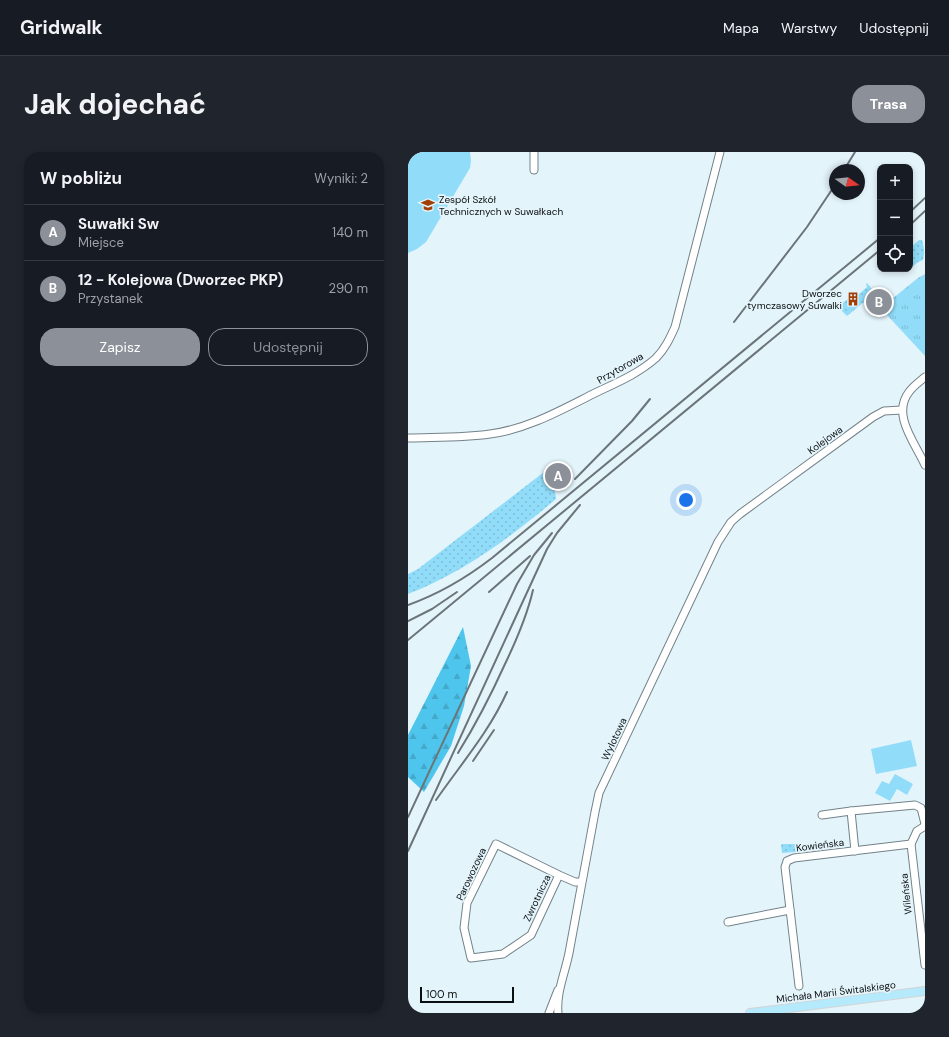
<!DOCTYPE html>
<html lang="pl">
<head>
<meta charset="utf-8">
<style>
	body { margin:0; font-family:"DM Sans",sans-serif; background:#20242c; color:#f1f3f6 }
	.controls { position:absolute; right:12px; top:12px; display:grid; overflow:hidden; border-radius:8px; box-shadow:0 2px 6px #0003 }
	.controls button { width:36px; height:36px; display:grid; place-items:center; padding:0; border:0; border-bottom:1px solid #363941; background:#171b24; color:#f1f3f6; font:20px sans-serif }
	.compass { position:absolute; left:421px; top:12px; width:36px; height:36px; border-radius:50%; background:#171b24; box-shadow:0 2px 6px #0003; rotate:105deg }
	.scale { position:absolute; left:12px; bottom:10px; width:94px; box-sizing:border-box; padding-left:4px; border:2px solid #0a0f11; border-top:0; font-size:11px; line-height:14px; white-space:nowrap; color:#0a0f11; -webkit-text-stroke:3px #e4f4fb; paint-order:stroke }
	.you { position:absolute; left:278px; top:348px; width:14px; height:14px; margin:-10px; border:3px solid #fff; border-radius:50%; background:#1a73e8; box-shadow:0 0 0 6px #1a73e833 }
	.badge { display:grid; place-items:center; width:26px; height:26px; border-radius:50%; background:#8c9099; color:#fff; font-size:13px; font-weight:700 }
	.pin { position:absolute; translate:-50% -50%; border:2px solid #fff; box-shadow:0 1px 4px #0006 }
	.list { margin:0; padding:0; list-style:none }
	h2 { display:flex; justify-content:space-between; align-items:center; height:52px; margin:0; padding:0 16px; font-size:17px }
	h2 small { font-size:13px; font-weight:400; color:#9ea1a6 }
	.list li { display:grid; grid-template-columns:26px 1fr auto; gap:12px; align-items:center; box-sizing:border-box; height:56px; padding:0 16px; border-top:1px solid #363941 }
	.list b { display:block; font-size:15px; white-space:nowrap }
	.list p { margin:0; font-size:13px; white-space:nowrap; color:#9ea1a6 }
	.list em { font-size:13px; font-style:normal; color:#9ea1a6 }
	.actions { display:flex; gap:8px; padding:12px 16px }
	.actions a { flex:1; padding:9px 0; border:1px solid #8c9099; border-radius:16px; text-align:center; font-size:14px; color:#8c9099 }
	.actions .main { background:#8c9099; color:#fff }
	.icon { flex:none; width:22px; height:22px; fill:none; stroke:currentColor; stroke-width:2; stroke-linecap:round; stroke-linejoin:round }
	.map { position:relative; flex:none; width:517px; height:861px; overflow:hidden; border-radius:16px }
	header { display:flex; align-items:center; gap:24px; box-sizing:border-box; height:56px; padding:0 20px; background:#171b24; border-bottom:1px solid #363941 }
	header strong { font-size:19px }
	nav { display:flex; gap:22px; margin-inline-start:auto; font-size:14px }
	.intro { display:flex; align-items:center; justify-content:space-between; box-sizing:border-box; height:96px; padding:0 24px }
	h1 { margin:0; font-size:28px }
	.button { padding:10px 18px; border-radius:16px; background:#8c9099; color:#fff; font-size:14px; font-weight:700 }
	main { display:flex; gap:24px; padding:0 24px }
	aside { flex:1; background:#171b24; border-radius:16px; box-shadow:0 2px 6px #0003 }
	.map>svg:first-child { display:block }
</style>
</head>
<body>
<header>
<strong>Gridwalk</strong>
<nav><a>Mapa</a><a>Warstwy</a><a>Udostępnij</a></nav>
</header>
<div class="intro"><h1>Jak dojechać</h1><a class="button">Trasa</a></div>
<main>
<aside>
<h2>W pobliżu<small>Wyniki: 2</small></h2>
<ul class="list">
<li><span class="badge">A</span><div><b>Suwałki Sw</b><p>Miejsce</p></div><em>140 m</em></li>
<li><span class="badge">B</span><div><b>12 - Kolejowa (Dworzec PKP)</b><p>Przystanek</p></div><em>290 m</em></li>
</ul>
<div class="actions"><a class="main">Zapisz</a><a>Udostępnij</a></div>
</aside>
<div class="map">
<svg width="517" height="861" viewBox="0 0 517 861">
	<defs>
		<pattern id="grass-dots" width="8" height="8" patternUnits="userSpaceOnUse"><rect width="8" height="8" fill="#91ddf9"/><path d="M2 2h.1M6 6h.1" fill="none" stroke="#7cbcd4" stroke-width="1.8" stroke-linecap="round"/></pattern>
		<pattern id="forest-firs" width="22" height="20" patternUnits="userSpaceOnUse"><rect width="22" height="20" fill="#4ec5ec"/><path d="M5 1l3.5 6h-7zM16 11l3.5 6h-7z" fill="#43a8c9"/></pattern>
		<pattern id="park-tufts" width="24" height="20" patternUnits="userSpaceOnUse"><rect width="24" height="20" fill="#91ddf9"/><path d="M3 7l-1-3M5 7V3M7 7l1-3M15 17l-1-3M17 17v-4M19 17l1-3" fill="none" stroke="#7cbcd4"/></pattern>
	</defs>
	<rect width="100%" height="100%" fill="#e4f4fb"/>
	<g fill="url(#grass-dots)">
		<path d="M 511,88 L 514,88 C 516,96 517,99 515,108 L 510,110 L 505,114 L 502,111 L 502,96 Z"/>
		<path d="M 459,131 L 467,141 L 439,164 L 430,155 L 448,140 L 451,142 L 459,135 L 458,132 Z"/>
		<path d="M 136,320 L 146,333 L 148,347 C 103,385 55,421 0,442 L 0,422 L 10,417 Z"/>
		<path d="M 373,692 L 400,692 L 400,699 L 374,701 Z"/>
	</g>
	<path fill="url(#forest-firs)" d="M 55,475 L 63,514 L 56,554 L 43,594 L 16,640 L 0,625 L 0,583 Z"/>
	<path fill="url(#park-tufts)" d="M 517,122 L 517,204 L 479,163 L 476,158 L 479,151 L 510,126 Z"/>
	<g fill="#91ddf9">
		<path d="M 2,0 L 62,0 L 63,9 L 62,16 L 18,90 L 9,97 L 0,101 L 0,3 Z"/>
		<path d="M 503,588 L 509,614 L 468,622 L 463,597 Z"/>
		<path d="M 487,622 L 505,632 L 499,643 L 489,637 L 482,649 L 467,641 L 474,629 L 481,632 Z"/>
	</g>
	<g fill="none" stroke-linecap="round" stroke-linejoin="round">
		<g stroke="#738288" stroke-width="9">
			<g id="minor">
				<path d="M 126,0 L 126,18"/>
				<path d="M 517,225 C 511,230 505,234 501,240 C 483,263 508,292 517,313"/>
				<path d="M 0,286 C 27,285 55,286 82,282 C 120,277 153,258 187,241 C 208,231 230,222 248,206 C 257,197 262,186 267,175 L 312,0"/>
				<path d="M 443,659 L 507,653 L 513,656 L 517,672"/>
				<path d="M 414,663 L 443,659 L 447,699"/>
				<path d="M 517,674 L 509,679 L 503,692 L 517,813"/>
				<path d="M 151,723 L 123,783 L 95,802 L 63,806 L 56,776 L 59,751 L 88,692 L 151,723 L 167,730 L 173,730"/>
				<path d="M 320,770 L 382,758"/>
				<path d="M 391,834 L 377,715 L 379,709 L 386,706 L 503,692"/>
				<path d="M 141,861 L 150,838"/>
				<path d="M 150,861 C 148,841 157,821 161,801 C 170,754 178,707 187,660 L 191,641 L 310,390 L 323,370 L 332,362 L 465,265 L 476,259 L 494,258"/>
			</g>
		</g>
		<g stroke="#d3d4d4" stroke-width="10">
			<path id="major" d="M 342,861 L 517,839"/>
		</g>
		<use href="#minor" stroke="#fff" stroke-width="7"/>
		<use href="#major" stroke="#b5eafd" stroke-width="8"/>
		<g stroke="#6b7579" stroke-width="2">
			<path d="M 436,18 L 447,0"/>
			<path d="M 502,60 L 517,46"/>
			<path d="M 502,73 L 517,59"/>
			<path d="M 326,170 L 399,75 L 427,33"/>
			<path d="M 167,327 L 224,269 L 242,247"/>
			<path d="M 81,440 L 122,404"/>
			<path d="M 0,453 C 31,442 58,426 84,406 L 472,86"/>
			<path d="M 0,469 L 24,457 L 49,440"/>
			<path d="M 0,488 L 472,98"/>
			<path d="M 50,601 C 68,572 83,543 97,512 C 109,487 119,464 125,438"/>
			<path d="M 65,609 L 86,578"/>
			<path d="M 28,648 C 53,612 81,580 99,540"/>
			<path d="M 0,665 L 109,432 L 126,403 L 144,381"/>
			<path d="M 0,699 L 139,397 L 149,381 L 172,353"/>
		</g>
	</g>
	<defs>
		<g id="school-bare" transform="scale(1.08)"><path d="M0-5L7-2L0 1L-7-2ZM-4 1L0 2.5L4 1V4Q0 6-4 4Z" fill="#a23f04" stroke="#e4f4fb" stroke-width="2.5" paint-order="stroke"/></g>
		<g id="building-bare" transform="scale(1.08)"><path d="M-4-6H4V6H1V3H-1V6H-4ZM-2.5-4.3h1.7v1.8h-1.7ZM.8-4.3h1.7v1.8H.8ZM-2.5-1h1.7V.8h-1.7ZM.8-1h1.7V.8H.8Z" fill="#a23f04" stroke="#e4f4fb" stroke-width="2.5" paint-order="stroke"/></g>
	</defs>
	<g fill-rule="evenodd">
		<use href="#school-bare" x="20" y="53"/>
		<use href="#building-bare" x="445" y="147"/>
	</g>
	<g text-anchor="middle" dominant-baseline="central" stroke-width="3.5" stroke-linejoin="round" paint-order="stroke">
		<g font-size="10" fill="#0a0f11" stroke="#e4f4fb" text-anchor="start">
			<text x="31" y="47">Zespół Szkół<tspan x="31" dy="12">Technicznych w Suwałkach</tspan></text>
			<text x="434" y="141" text-anchor="end">Dworzec<tspan x="434" dy="12">tymczasowy Suwalki</tspan></text>
		</g>
		<g font-size="10" fill="#0a0f11" stroke="#e4f4fb">
			<text transform="translate(212 216) rotate(-30)">Przytorowa</text>
			<text transform="translate(417 288) rotate(-36)">Kolejowa</text>
			<text transform="translate(206 587) rotate(-65)">Wylotowa</text>
			<text transform="translate(412 693) rotate(-7)">Kowieńska</text>
			<text transform="translate(63 722) rotate(-65)">Parowozowa</text>
			<text transform="translate(498 742) rotate(-96)">Wileńska</text>
			<text transform="translate(129 746) rotate(-65)">Zwrotnicza</text>
			<text transform="translate(428 840) rotate(-7)">Michała Marii Świtalskiego</text>
		</g>
	</g>
</svg>
<div class="controls">
<button>+</button>
<button>−</button>
<button><svg class="icon" aria-label="locate" viewBox="0 0 24 24"><circle cx="12" cy="12" r="6"/><path d="M12 2v4M12 18v4M2 12h4M18 12h4"/></svg></button>
</div>
<svg class="compass" viewBox="-18 -18 36 36"><path d="M0-13l5 13h-10z" fill="#e53935"/><path d="M0 13l5-13h-10z" fill="#9ea1a6"/></svg>
<div class="scale">100 m</div>
<div class="you"></div>
<div class="pin badge" style="left:150px;top:324px">A</div>
<div class="pin badge" style="left:471px;top:150px">B</div>
</div>
</main>
</body>
</html>
